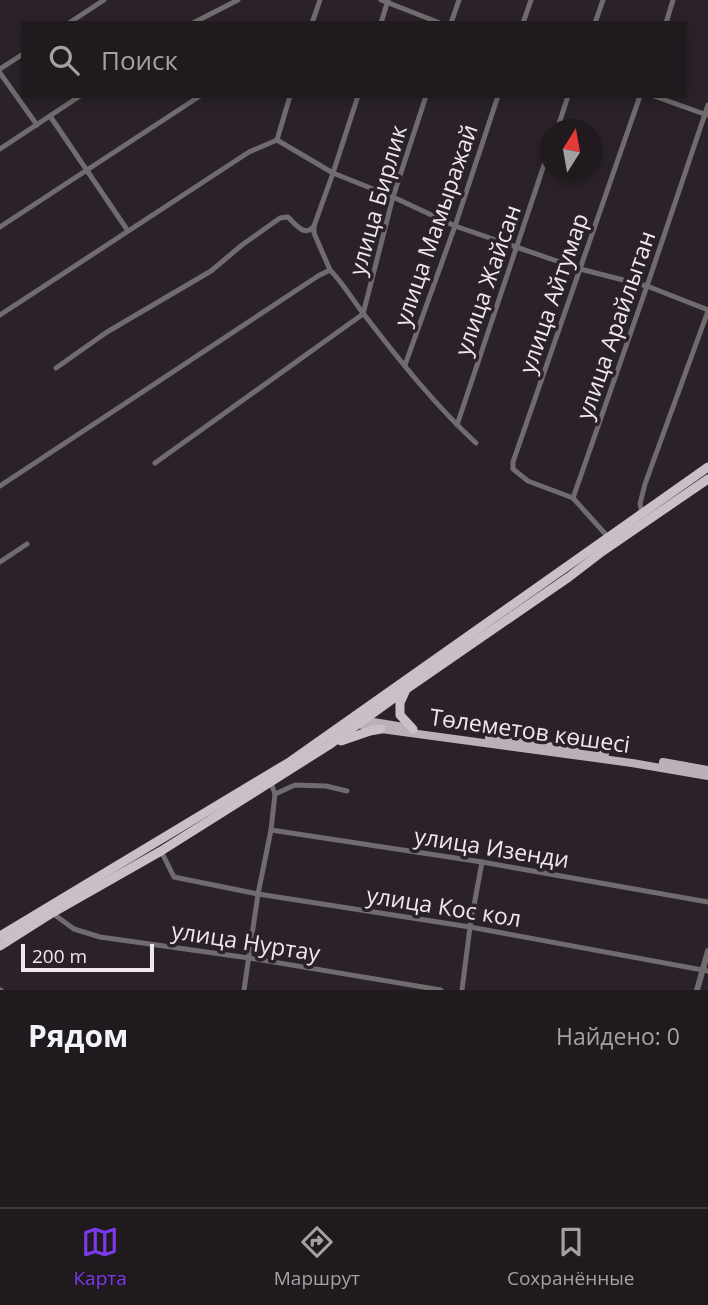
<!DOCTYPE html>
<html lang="ru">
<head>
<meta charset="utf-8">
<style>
	body { margin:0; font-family:"Open Sans",sans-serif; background:#282327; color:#f1f3f6 }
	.compass { position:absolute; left:540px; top:119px; width:63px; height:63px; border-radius:50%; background:#201a1e; box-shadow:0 4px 10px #0003; rotate:11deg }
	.scale { position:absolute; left:21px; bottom:18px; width:133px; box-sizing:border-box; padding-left:7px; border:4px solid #eee8ed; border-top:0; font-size:19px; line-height:24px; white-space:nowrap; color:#eee8ed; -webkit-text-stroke:5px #2a2228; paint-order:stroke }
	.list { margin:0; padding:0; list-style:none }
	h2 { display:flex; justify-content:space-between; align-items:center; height:91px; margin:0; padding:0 28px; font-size:30px }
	h2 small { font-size:23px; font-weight:400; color:#a2a1a4 }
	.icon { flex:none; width:38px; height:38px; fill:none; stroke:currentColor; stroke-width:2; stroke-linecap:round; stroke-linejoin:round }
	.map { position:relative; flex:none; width:708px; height:990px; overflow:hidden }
	.search { position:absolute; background:#201a1e; box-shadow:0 4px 10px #0003; left:21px; right:21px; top:21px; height:77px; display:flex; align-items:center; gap:18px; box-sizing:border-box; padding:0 24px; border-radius:0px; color:#a2a1a4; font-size:26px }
	.sheet { height:217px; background:#201a1e }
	nav { display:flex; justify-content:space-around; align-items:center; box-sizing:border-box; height:98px; border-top:2px solid #3d383c; background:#201a1e; font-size:19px; color:#a2a1a4 }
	nav a { display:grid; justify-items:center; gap:4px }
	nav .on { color:#7c3aed }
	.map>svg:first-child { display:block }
</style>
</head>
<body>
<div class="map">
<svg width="708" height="990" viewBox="0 0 708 990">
	<rect width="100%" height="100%" fill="#2a2228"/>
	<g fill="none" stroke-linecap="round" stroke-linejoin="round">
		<g stroke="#6f6b6e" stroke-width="5">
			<path d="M 381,0 L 440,23"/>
			<path d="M 69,23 L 104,0"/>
			<path d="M 193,23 L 238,0"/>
			<path d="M 312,23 L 320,0"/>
			<path d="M 381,23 L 388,0"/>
			<path d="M 451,23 L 459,0"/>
			<path d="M 523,23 L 531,0"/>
			<path d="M 595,23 L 603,0"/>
			<path d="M 666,23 L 673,0"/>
			<path d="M 0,69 L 23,54"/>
			<path d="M 0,73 L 37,125"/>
			<path d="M 654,96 L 707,115"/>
			<path d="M 50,116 L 128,231"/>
			<path d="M 557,130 L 568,96"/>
			<path d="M 277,140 L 333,173 L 393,197 L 455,226 L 580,269 L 647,286 L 708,310"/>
			<path d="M 277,140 L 290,96"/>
			<path d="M 0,149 L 80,96"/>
			<path d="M 0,227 L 200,96"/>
			<path d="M 330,270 C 344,284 353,301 366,317 C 400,361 435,405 476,443"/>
			<path d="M 0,315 L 249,152 L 277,140"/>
			<path d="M 405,365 L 455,226 L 498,96"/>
			<path d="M 56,368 L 107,332 L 211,271 L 242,245 L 280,218 L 288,217 C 295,224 305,238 314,226"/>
			<path d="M 457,425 L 550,147"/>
			<path d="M 155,463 L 363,314 L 393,197 L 426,96"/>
			<path d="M 0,486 L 318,276 L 330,270 L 314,233 L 314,226 L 333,173 L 358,96"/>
			<path d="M 573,498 L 528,481 L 513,469 L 513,462 L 640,96"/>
			<path d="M 642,513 L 640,504 L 645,484 L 708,311"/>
			<path d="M 609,538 L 573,498 L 647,286 L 708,105"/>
			<path d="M 0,562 L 27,544"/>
			<path d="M 275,794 L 295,785 L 326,786 L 347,791"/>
			<path d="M 271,830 L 482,862 L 708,902"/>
			<path d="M 161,851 L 174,877 L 258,894 L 470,927 L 708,971"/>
			<path d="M 52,913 L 74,929 L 100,937 L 249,958 L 441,990"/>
			<path d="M 0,990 L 1,990"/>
			<path d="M 244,990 L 258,894 L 271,830 L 275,794 L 271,783"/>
			<path d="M 462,990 L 470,927 L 482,862"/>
		</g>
		<path stroke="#6f6b6e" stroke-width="6" d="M 697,990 L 708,951"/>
		<g stroke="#bab1b8" stroke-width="8">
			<path d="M 361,720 L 404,727"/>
			<path d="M 353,723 L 381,729 L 632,763 L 708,776"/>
			<path d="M 489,738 L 605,754"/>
			<path d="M 663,762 L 708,770"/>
		</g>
		<g stroke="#c9bfc7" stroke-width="9">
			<path d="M 405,692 L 400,703 L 400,715 L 413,729"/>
			<path d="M 341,741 L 370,731 L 381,729"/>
			<path d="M 0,936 L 291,761 L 708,467"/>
			<path d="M 0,946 L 52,913 L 161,851 L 329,745 L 405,690 L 569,577 L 603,551 L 708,479"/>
		</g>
	</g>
	<g text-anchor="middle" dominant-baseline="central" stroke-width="7" stroke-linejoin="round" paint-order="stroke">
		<g font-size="23" fill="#eee8ed" stroke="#2a2228">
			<text transform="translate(377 200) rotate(-74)">улица Бирлик</text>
			<text transform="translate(435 225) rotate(-71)">улица Мамыражай</text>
			<text transform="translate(487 280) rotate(-71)">улица Жайсан</text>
			<text transform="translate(553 293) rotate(-71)">улица Айтумар</text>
			<text transform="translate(615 325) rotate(-71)">улица Арайлытан</text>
			<text transform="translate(530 730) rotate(8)">Төлеметов көшесі</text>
			<text transform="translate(492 847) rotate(9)">улица Изенди</text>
			<text transform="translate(444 906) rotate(9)">улица Кос кол</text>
			<text transform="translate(246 941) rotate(9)">улица Нуртау</text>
		</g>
	</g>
</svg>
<svg class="compass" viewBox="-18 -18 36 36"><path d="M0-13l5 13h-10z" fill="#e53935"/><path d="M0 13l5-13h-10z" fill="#a2a1a4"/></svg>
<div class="scale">200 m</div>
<div class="search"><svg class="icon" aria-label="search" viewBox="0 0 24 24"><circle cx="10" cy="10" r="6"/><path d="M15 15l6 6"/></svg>Поиск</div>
</div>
<section class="sheet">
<h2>Рядом<small>Найдено: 0</small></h2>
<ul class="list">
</ul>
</section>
<nav>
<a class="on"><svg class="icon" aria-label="map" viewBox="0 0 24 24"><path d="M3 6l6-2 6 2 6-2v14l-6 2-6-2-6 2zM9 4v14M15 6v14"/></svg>Карта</a>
<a><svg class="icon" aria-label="directions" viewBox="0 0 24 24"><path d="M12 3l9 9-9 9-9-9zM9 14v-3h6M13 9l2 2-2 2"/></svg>Маршрут</a>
<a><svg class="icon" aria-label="saved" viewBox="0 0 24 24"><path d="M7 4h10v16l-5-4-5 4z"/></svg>Сохранённые</a>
</nav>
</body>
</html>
